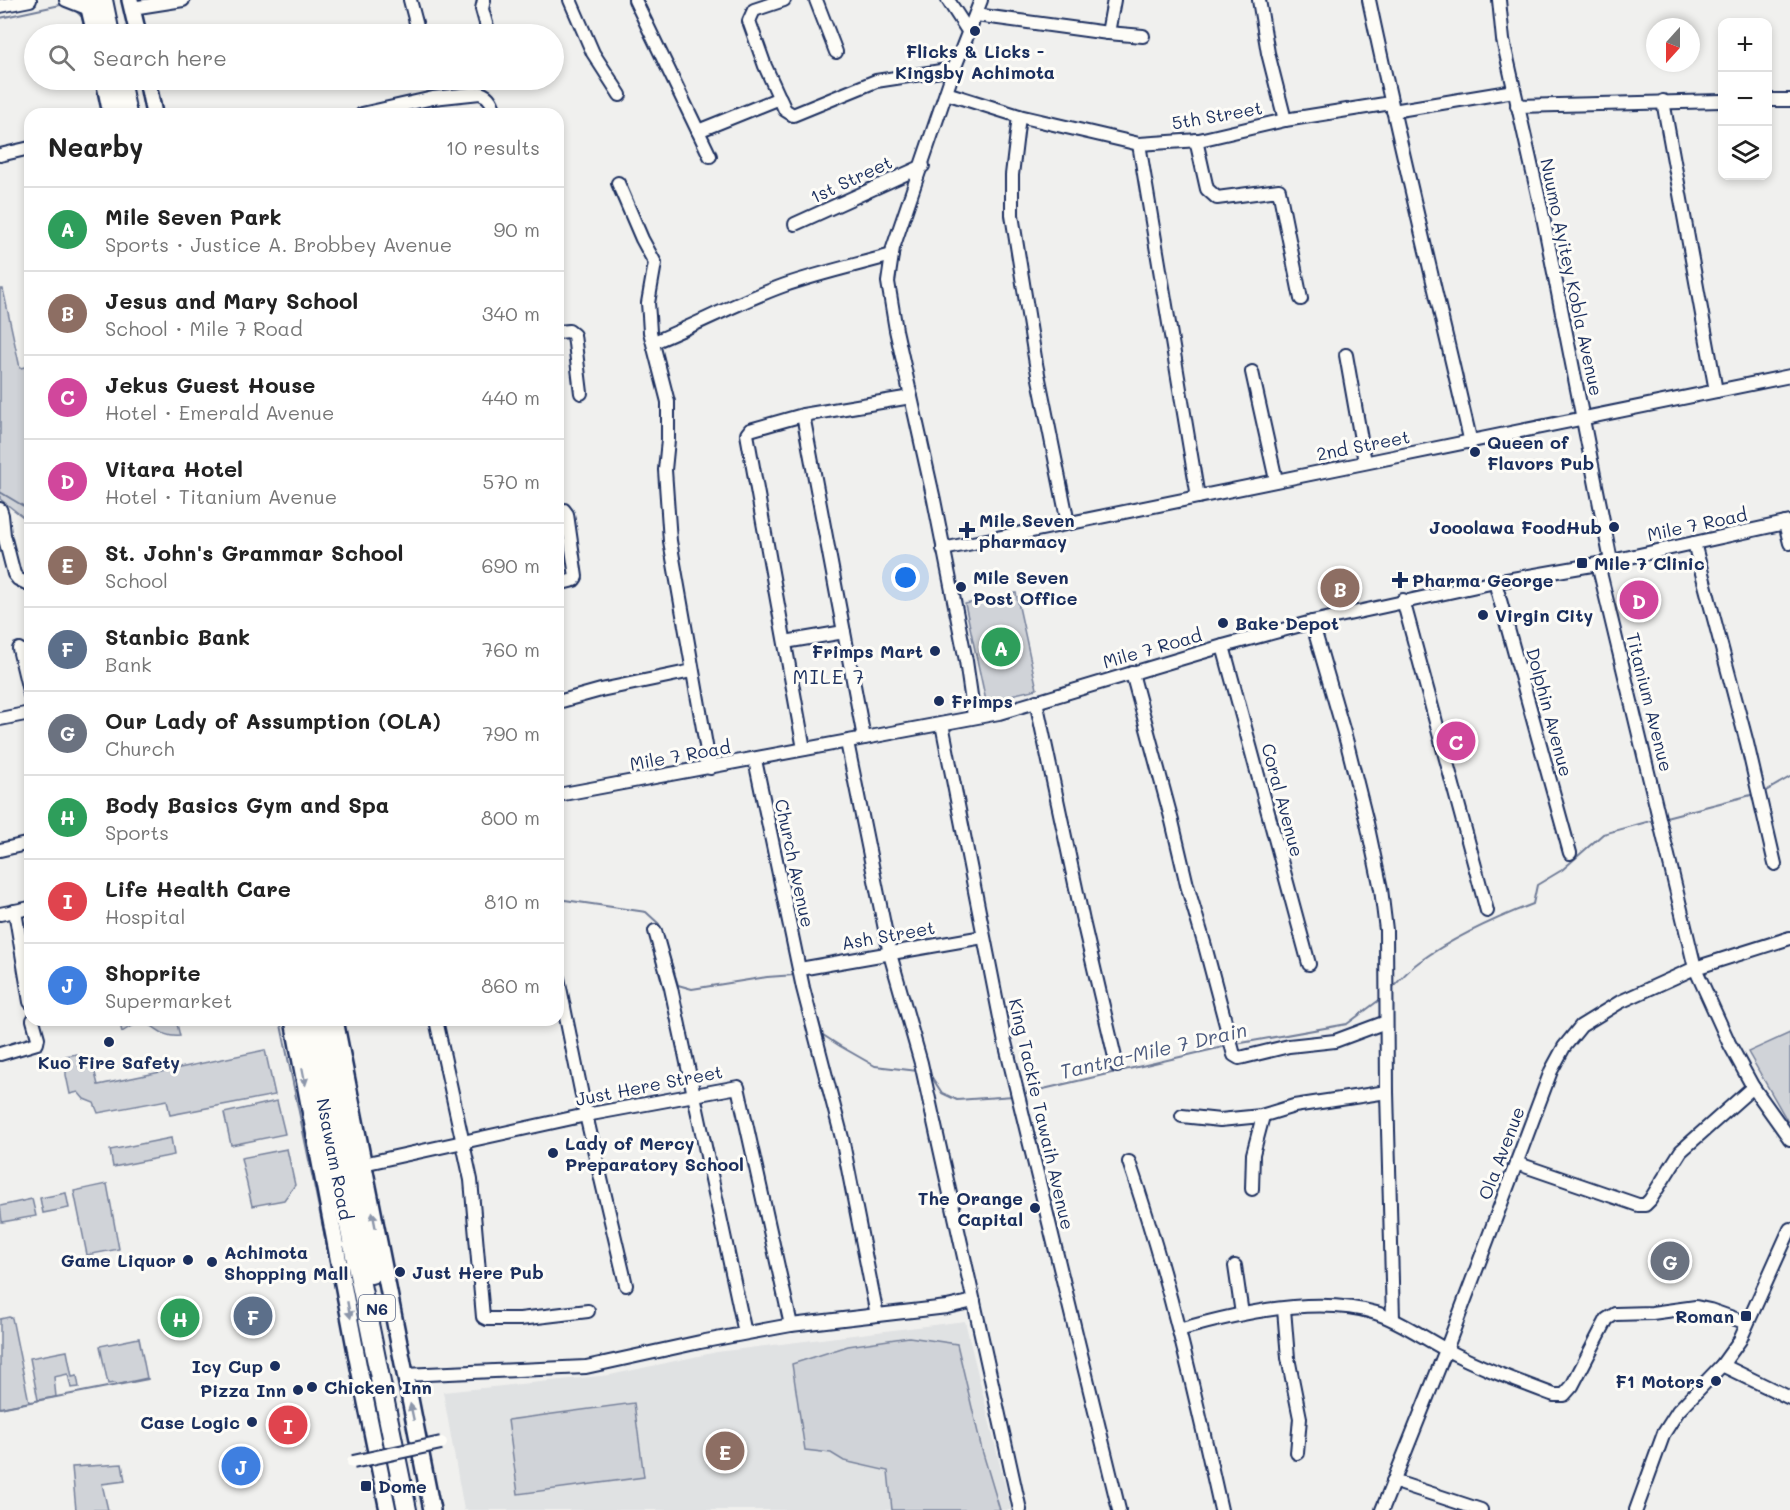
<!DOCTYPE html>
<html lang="en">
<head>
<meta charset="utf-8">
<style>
	body { margin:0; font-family:Mali,sans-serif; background:#f6f6f6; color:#222 }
	.controls { position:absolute; right:18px; top:18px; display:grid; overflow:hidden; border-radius:12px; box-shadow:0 3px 9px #0003 }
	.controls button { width:54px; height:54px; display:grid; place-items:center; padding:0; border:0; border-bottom:2px solid #e0e0e0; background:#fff; color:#222; font:30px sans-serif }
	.compass { position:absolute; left:1646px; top:18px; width:54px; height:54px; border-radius:50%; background:#fff; box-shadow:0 3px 9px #0003; rotate:201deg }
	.you { position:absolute; left:906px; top:578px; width:21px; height:21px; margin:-15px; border:4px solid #fff; border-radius:50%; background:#1a73e8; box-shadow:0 0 0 9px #1a73e833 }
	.badge { display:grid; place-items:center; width:39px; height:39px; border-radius:50%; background:#1b2f5e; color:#fff; font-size:20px; font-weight:700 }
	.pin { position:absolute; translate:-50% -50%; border:3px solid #fff; box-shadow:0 2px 6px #0006 }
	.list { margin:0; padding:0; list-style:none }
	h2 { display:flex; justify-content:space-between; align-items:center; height:78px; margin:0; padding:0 24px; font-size:26px }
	h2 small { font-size:20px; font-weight:400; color:#767676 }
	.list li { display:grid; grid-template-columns:39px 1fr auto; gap:18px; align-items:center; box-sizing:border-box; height:84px; padding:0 24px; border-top:2px solid #e0e0e0 }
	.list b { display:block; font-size:22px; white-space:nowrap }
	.list p { margin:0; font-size:20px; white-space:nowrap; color:#767676 }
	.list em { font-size:20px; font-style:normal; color:#767676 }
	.icon { flex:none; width:33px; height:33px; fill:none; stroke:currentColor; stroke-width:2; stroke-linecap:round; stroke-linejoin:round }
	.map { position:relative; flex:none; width:1790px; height:1510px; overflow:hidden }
	.search { position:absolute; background:#fff; box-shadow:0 3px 9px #0003; left:24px; top:24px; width:540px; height:66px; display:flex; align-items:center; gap:15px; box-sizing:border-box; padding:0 21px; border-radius:33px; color:#767676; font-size:22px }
	.panel { position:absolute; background:#fff; box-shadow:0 3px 9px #0003; left:24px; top:108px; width:540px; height:918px; border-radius:18px }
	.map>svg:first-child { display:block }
</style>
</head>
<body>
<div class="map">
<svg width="1790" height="1510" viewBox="0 0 1790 1510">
	<rect width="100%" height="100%" fill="#f0f0ee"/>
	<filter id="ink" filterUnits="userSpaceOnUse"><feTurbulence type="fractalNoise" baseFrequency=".0167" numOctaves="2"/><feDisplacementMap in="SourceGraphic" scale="12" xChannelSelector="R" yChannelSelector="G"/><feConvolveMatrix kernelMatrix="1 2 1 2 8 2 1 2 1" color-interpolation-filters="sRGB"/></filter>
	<g filter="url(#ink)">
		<path fill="#e0e2e3" d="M 965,1321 L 1011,1510 L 464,1510 L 443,1392 L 610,1375 L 717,1352 Z"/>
		<g fill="#d0d3d8" stroke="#76819b" stroke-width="1.5">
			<path d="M 0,289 L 3,289 L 20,368 L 30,366 L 30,530 L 23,517 L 0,499 Z"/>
			<path d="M 1016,593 L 1037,689 L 986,701 L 965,604 Z"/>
			<path d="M 119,1020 L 176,1020 L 180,1036 C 151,1039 155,1009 122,1032 Z"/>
			<path d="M 1790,1033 L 1790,1121 L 1788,1122 L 1748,1052 Z"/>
			<path d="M 265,1050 L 275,1095 L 170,1115 L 167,1100 L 98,1113 L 94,1103 L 84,1099 L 78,1092 L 70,1094 L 66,1075 L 66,1056 L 77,1054 L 80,1069 L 93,1065 L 98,1085 Z"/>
			<path d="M 277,1101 L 285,1134 L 231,1145 L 224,1113 Z"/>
			<path d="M 171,1138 L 174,1155 L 113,1167 L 110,1150 Z"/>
			<path d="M 287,1149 L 295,1185 L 284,1200 L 252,1206 L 241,1158 Z"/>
			<path d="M 107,1184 L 119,1249 L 87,1255 L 74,1191 Z"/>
			<path d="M 66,1193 L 69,1208 L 43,1213 L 40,1198 Z"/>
			<path d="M 32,1199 L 36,1216 L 2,1222 L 0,1206 Z"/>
			<path d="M 9,1317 L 12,1318 L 29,1402 L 0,1408 L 0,1319 Z"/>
			<path d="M 909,1337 L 957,1344 L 982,1450 L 1000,1510 L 892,1510 L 888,1471 L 844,1461 L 831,1453 L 805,1450 L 792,1364 L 848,1346 Z"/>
			<path d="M 139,1338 L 147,1378 L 116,1385 L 115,1383 L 108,1384 L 100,1346 Z"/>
			<path d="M 67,1351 L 72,1377 L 77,1376 L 79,1387 L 71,1388 L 68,1374 L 54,1377 L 56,1397 L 38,1400 L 30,1358 Z"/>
			<path d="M 634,1403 L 644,1477 L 518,1494 L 508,1420 Z"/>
			<path d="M 122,1464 L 125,1481 L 102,1484 L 108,1510 L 76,1510 L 72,1467 Z"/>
		</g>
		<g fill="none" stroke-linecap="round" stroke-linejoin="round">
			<g stroke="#6f7b97" stroke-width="2">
				<path d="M 74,9 L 82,17 L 86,34"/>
				<path d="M 0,18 L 65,4"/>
				<path d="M 0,492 L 30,510"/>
				<path d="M 1764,792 L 1790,777"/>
				<path d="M 1662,818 L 1755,794"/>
				<path d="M 558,899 L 646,912 L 659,924 L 678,985 L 692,989 L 767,977 L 795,975"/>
				<path d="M 806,979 L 808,980 L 814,1006 L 823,1035 L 840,1046 L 875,1066 L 918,1071"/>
				<path d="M 1392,988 C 1401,979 1409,969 1419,962 C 1454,937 1494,919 1533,904 L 1537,885 L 1562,870 L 1603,834 L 1654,820"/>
				<path d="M 280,1020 L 350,1358"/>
				<path d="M 1236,1044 L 1347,1024 L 1382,998"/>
				<path d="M 929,1075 L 931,1076 L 942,1093 L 957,1100 L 1014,1096"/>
				<path d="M 1022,1094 L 1227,1046"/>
				<path d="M 0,1408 L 148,1379"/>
			</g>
			<g stroke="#1b2f5e" stroke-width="16">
				<g id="minor">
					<path d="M 66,0 L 89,9"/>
					<path d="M 410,0 L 419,34"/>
					<path d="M 484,0 L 482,9 L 489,34"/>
					<path d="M 570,0 L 593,53 L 620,95"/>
					<path d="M 635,0 L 710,156"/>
					<path d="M 784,0 L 754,10 L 749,21 L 765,66 L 785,110 L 793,115 L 876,81 L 954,69"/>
					<path d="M 816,0 L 836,52"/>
					<path d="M 948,0 L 968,31"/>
					<path d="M 1259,0 L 1268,53 L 1285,120"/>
					<path d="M 1369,0 C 1400,148 1437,295 1471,443"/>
					<path d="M 1499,0 L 1503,40 L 1543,217 L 1611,561"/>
					<path d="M 0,6 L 30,0"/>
					<path d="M 132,8 L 183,0"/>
					<path d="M 976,15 L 1108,33 L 1143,36"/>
					<path d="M 1108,33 L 1114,0"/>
					<path d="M 946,93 L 1019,116 L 1139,144 L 1199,140 L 1285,120 L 1391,103"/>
					<path d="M 1768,100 L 1790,100"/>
					<path d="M 1663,101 L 1716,391"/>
					<path d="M 1517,106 L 1722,101"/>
					<path d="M 1393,111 L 1514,91"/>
					<path d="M 362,114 L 433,98 L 480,93 C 490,96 493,104 495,114"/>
					<path d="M 1019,116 L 1012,175 L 1012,215 L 1036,364 L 1068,523"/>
					<path d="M 698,131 L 780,98"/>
					<path d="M 1196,140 L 1207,189 L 1217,198 L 1279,190 L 1301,299"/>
					<path d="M 1139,144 L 1198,497"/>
					<path d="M 0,155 L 30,148"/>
					<path d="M 618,183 L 642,239 L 655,263 L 648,303 L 649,316 L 650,332 L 668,402 L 668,440 L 665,470 L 670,541 L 710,768"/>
					<path d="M 795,224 L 923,166"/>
					<path d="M 558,332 L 569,331 L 574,335 L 581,393"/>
					<path d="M 654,342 C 698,324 740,301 785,285 C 820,273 856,265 892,255"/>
					<path d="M 1346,355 L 1365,462"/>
					<path d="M 1252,372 L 1276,480"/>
					<path d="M 803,415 L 864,738"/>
					<path d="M 0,509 L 2,515 L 4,535 L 14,574 L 18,579 L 30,585"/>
					<path d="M 558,511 L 564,510 L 567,514 L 576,577 L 574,580 L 558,584"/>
					<path d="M 1785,523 L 1790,543"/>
					<path d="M 1694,543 L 1747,743 L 1775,864"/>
					<path d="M 943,549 C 1225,490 1508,435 1790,376"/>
					<path d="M 1598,564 L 1695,968 L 1729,1043 L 1753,1087 L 1790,1139"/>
					<path d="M 1495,582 L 1570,853"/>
					<path d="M 1403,600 L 1487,911"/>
					<path d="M 1312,622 L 1347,743 L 1367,823 L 1381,889 L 1386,930 L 1387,1092 L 1393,1319"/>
					<path d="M 785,642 L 844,632"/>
					<path d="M 1223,646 L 1309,964"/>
					<path d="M 19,649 L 30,695"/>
					<path d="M 1132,673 L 1172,821 L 1187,885 L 1205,946 L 1234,1055 L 1239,1058 L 1244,1057 L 1289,1046 L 1335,1041 L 1386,1022"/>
					<path d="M 1036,701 L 1083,921 L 1117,1066"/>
					<path d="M 558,702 L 601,690 L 692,671"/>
					<path d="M 974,716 L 966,661 L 934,500 L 896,330 L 888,282 L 893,248 L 954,69 L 981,0"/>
					<path d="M 0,719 L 30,713"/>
					<path d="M 942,724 L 1004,1038 L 1119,1510"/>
					<path d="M 847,742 L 890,954 L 921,1063 L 1020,1510"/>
					<path d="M 804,749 L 747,434 L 750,430 L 803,415 L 911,397"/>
					<path d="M 755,760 L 803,988 L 842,1138 L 877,1315"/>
					<path d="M 558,795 L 999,713 L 1223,646 L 1312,622 L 1495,582 L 1598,564 L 1790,522"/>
					<path d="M 0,850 L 30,843"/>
					<path d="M 15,911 L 30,1002"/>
					<path d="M 0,914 L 30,908"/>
					<path d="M 655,931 L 671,988 L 745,1333"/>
					<path d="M 800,969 L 983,937"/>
					<path d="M 558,978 L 586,1115 L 626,1285"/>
					<path d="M 436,1020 L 471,1180 L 483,1317 L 487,1319 L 520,1319 L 588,1311"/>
					<path d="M 0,1054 L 37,1043 L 38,1038 L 33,1020"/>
					<path d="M 1182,1116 L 1220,1120 L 1261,1116 L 1294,1106 L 1387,1092"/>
					<path d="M 1129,1162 C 1168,1275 1195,1393 1221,1510"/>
					<path d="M 1516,1163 L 1638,1205 L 1645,1205 L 1650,1200 L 1681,1151 L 1753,1087"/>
					<path d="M 363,1164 L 586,1115 L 738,1087 L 791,1325"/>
					<path d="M 1252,1189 L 1253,1154 L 1263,1116"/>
					<path d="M 1235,1266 L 1242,1314"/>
					<path d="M 1284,1309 L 1288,1358 L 1300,1418 L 1297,1453"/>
					<path d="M 1179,1330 C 1237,1313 1317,1295 1376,1313 C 1401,1321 1422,1337 1445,1349 C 1479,1367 1517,1381 1554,1395 L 1564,1395 L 1572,1386 L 1607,1319 L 1615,1314 L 1652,1313 L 1696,1307 L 1710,1310 L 1747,1323"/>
					<path d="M 1722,1365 L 1790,1398"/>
					<path d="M 404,1375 L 586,1367 L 700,1342 L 791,1325 L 947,1307 L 974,1301"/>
					<path d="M 1393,1481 L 1481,1510"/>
					<path d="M 1382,1510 L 1446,1350 L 1551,1071 L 1564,1047 L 1581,1026 L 1620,1002 L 1695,968 L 1790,938"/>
					<path d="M 1636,1510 L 1664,1433 L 1678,1411 L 1722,1365 L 1740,1340 L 1790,1229"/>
				</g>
			</g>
			<g stroke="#1b2f5e" stroke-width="20">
				<g id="major">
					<path d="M 87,0 L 95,34"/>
					<path d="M 130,0 L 138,34"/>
					<path d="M 104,80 L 111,114"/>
					<path d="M 147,80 L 154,114"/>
					<path d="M 293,1020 L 359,1368 L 388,1510"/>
					<path d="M 335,1020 L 432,1510"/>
				</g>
			</g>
			<g stroke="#1b2f5e" stroke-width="22">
				<g id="highway">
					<path d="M 103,0 L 110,34"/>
					<path d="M 120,80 L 127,114"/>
					<path d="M 307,1020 L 407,1510"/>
					<path d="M 320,1020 L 371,1274"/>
				</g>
			</g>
			<use href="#minor" stroke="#fdfcf7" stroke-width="12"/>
			<use href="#major" stroke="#fdfcf7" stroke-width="15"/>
			<use href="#highway" stroke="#fdfcf7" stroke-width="18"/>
			<g stroke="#1b2f5e" stroke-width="16" stroke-linecap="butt">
				<path id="minor-bridge" d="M 353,1462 L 441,1443"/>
			</g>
			<use href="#minor-bridge" stroke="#fdfcf7" stroke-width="12"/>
		</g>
		<defs><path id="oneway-solid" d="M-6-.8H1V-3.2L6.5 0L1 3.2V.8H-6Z" transform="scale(1.5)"/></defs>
		<g fill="#8c96aa">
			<use href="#oneway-solid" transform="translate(304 1077) rotate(79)"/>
			<use href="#oneway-solid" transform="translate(374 1220) rotate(-101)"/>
			<use href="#oneway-solid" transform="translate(349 1310) rotate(79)"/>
			<use href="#oneway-solid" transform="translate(412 1412) rotate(-102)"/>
		</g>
	</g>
	<g fill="#1b2f5e" stroke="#fdfcf7" stroke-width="2">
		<circle cx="975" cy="31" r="6"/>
		<circle cx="1475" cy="452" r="6"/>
		<circle cx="1614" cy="527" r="6"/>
		<path d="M964 521h6v6h6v6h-6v6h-6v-6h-6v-6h6z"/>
		<rect x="1576" y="557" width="12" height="12" rx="3"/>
		<path d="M1397 571h6v6h6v6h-6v6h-6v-6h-6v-6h6z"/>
		<circle cx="961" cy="587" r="6"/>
		<circle cx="1483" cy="615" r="6"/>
		<circle cx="1223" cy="623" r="6"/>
		<circle cx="935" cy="651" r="6"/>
		<circle cx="939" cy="701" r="6"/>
		<circle cx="109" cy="1042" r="6"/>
		<circle cx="553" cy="1153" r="6"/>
		<circle cx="1035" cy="1208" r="6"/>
		<circle cx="188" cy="1260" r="6"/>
		<circle cx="212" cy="1262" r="6"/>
		<circle cx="400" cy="1272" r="6"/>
		<rect x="1740" y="1310" width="12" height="12" rx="3"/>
		<circle cx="275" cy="1366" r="6"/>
		<circle cx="1716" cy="1381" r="6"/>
		<circle cx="312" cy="1387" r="6"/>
		<circle cx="298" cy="1390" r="6"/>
		<circle cx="252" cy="1422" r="6"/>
		<rect x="360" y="1480" width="12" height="12" rx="3"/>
	</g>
	<g text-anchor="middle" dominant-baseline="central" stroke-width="6" stroke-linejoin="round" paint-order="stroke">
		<rect fill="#fdfcf7" stroke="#5f6c8c" stroke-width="1.5" x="359" y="1295" width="36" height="26" rx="4.5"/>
		<g font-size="16" font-weight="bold" fill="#1b2f5e">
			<text x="377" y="1308">N6</text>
		</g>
		<g font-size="18" font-weight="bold" fill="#1b2f5e" stroke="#fdfcf7" text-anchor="start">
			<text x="975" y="51" text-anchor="middle">Flicks &amp; Licks -<tspan x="975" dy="21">Kingsby Achimota</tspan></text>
			<text x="1487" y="442">Queen of<tspan x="1487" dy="21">Flavors Pub</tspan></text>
			<text x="979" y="520">Mile Seven<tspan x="979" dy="21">pharmacy</tspan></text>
			<text x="1602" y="527" text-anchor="end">Jooolawa FoodHub</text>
			<text x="1594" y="563">Mile 7 Clinic</text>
			<text x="973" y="577">Mile Seven<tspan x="973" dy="21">Post Office</tspan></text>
			<text x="1412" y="580">Pharma George</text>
			<text x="1495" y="615">Virgin City</text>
			<text x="1235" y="623">Bake Depot</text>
			<text x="923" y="651" text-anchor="end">Frimps Mart</text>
			<text x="951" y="701">Frimps</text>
			<text x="109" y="1062" text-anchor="middle">Kuo Fire Safety</text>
			<text x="565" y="1143">Lady of Mercy<tspan x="565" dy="21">Preparatory School</tspan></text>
			<text x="1023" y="1198" text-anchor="end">The Orange<tspan x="1023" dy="21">Capital</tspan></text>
			<text x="224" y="1252">Achimota<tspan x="224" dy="21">Shopping Mall</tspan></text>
			<text x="176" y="1260" text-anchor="end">Game Liquor</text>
			<text x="412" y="1272">Just Here Pub</text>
			<text x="1734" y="1316" text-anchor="end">Roman</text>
			<text x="263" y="1366" text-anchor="end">Icy Cup</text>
			<text x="1704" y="1381" text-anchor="end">F1 Motors</text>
			<text x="324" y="1387">Chicken Inn</text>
			<text x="286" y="1390" text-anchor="end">Pizza Inn</text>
			<text x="240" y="1422" text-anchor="end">Case Logic</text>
			<text x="378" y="1486">Dome</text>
		</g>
		<g font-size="18" fill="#1b2f5e" stroke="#fdfcf7">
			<text transform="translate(1217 115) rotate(-10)">5th Street</text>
			<text transform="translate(851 179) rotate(-25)">1st Street</text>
			<text transform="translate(1572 277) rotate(78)">Nuumo Ayitey Kobla Avenue</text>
			<text transform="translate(1363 445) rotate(-11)">2nd Street</text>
			<text transform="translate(1697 524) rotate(-12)">Mile 7 Road</text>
			<text transform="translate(1152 648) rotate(-16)">Mile 7 Road</text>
			<text transform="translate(1650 702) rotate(76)">Titanium Avenue</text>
			<text transform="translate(1550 712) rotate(75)">Dolphin Avenue</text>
			<text transform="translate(680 755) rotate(-10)">Mile 7 Road</text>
			<text transform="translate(1283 800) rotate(75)">Coral Avenue</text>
			<text transform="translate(795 863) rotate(78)">Church Avenue</text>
			<text transform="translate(888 935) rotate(-10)">Ash Street</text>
			<text transform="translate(649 1085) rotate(-11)">Just Here Street</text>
			<text transform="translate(1042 1114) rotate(77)">King Tackie Tawaih Avenue</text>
			<text transform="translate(1501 1153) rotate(-69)">Ola Avenue</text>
			<text transform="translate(335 1159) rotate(79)">Nsawam Road</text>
		</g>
		<g font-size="20" letter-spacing="1.5" fill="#1b2f5e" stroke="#fdfcf7">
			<text x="829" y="676">MILE 7</text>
		</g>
		<g font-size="20" font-style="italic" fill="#4c5b7f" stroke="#fdfcf7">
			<text transform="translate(1153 1050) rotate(-13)">Tantra-Mile 7 Drain</text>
		</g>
	</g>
</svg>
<div class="controls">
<button>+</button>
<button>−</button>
<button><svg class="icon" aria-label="layers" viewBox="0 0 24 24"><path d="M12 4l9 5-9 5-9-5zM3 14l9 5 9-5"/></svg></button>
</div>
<svg class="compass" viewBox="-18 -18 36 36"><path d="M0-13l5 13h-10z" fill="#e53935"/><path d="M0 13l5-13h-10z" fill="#767676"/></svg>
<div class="you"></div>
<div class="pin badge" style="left:1001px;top:647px;background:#2e9e5b">A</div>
<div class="pin badge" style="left:1340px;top:588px;background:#8d6e63">B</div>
<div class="pin badge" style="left:1456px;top:741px;background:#d1479c">C</div>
<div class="pin badge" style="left:1639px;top:600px;background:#d1479c">D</div>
<div class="pin badge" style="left:725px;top:1451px;background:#8d6e63">E</div>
<div class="pin badge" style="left:253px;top:1316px;background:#5c6f8a">F</div>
<div class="pin badge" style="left:1670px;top:1261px;background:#6b7280">G</div>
<div class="pin badge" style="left:180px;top:1318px;background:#2e9e5b">H</div>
<div class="pin badge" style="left:288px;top:1425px;background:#e0444e">I</div>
<div class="pin badge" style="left:241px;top:1466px;background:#3f7fe0">J</div>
<div class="search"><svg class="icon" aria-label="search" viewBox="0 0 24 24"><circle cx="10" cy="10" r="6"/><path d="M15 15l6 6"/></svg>Search here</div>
<section class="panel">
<h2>Nearby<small>10 results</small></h2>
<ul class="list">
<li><span class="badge" style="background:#2e9e5b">A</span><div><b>Mile Seven Park</b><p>Sports · Justice A. Brobbey Avenue</p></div><em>90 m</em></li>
<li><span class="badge" style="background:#8d6e63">B</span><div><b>Jesus and Mary School</b><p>School · Mile 7 Road</p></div><em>340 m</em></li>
<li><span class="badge" style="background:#d1479c">C</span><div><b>Jekus Guest House</b><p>Hotel · Emerald Avenue</p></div><em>440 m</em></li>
<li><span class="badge" style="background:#d1479c">D</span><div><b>Vitara Hotel</b><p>Hotel · Titanium Avenue</p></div><em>570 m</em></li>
<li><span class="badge" style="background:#8d6e63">E</span><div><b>St. John's Grammar School</b><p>School</p></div><em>690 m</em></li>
<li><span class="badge" style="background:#5c6f8a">F</span><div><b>Stanbic Bank</b><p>Bank</p></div><em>760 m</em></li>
<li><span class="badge" style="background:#6b7280">G</span><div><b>Our Lady of Assumption (OLA)</b><p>Church</p></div><em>790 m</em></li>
<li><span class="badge" style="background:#2e9e5b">H</span><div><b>Body Basics Gym and Spa</b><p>Sports</p></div><em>800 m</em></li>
<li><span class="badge" style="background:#e0444e">I</span><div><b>Life Health Care</b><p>Hospital</p></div><em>810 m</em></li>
<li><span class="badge" style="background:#3f7fe0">J</span><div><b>Shoprite</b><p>Supermarket</p></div><em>860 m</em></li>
</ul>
</section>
</div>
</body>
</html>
